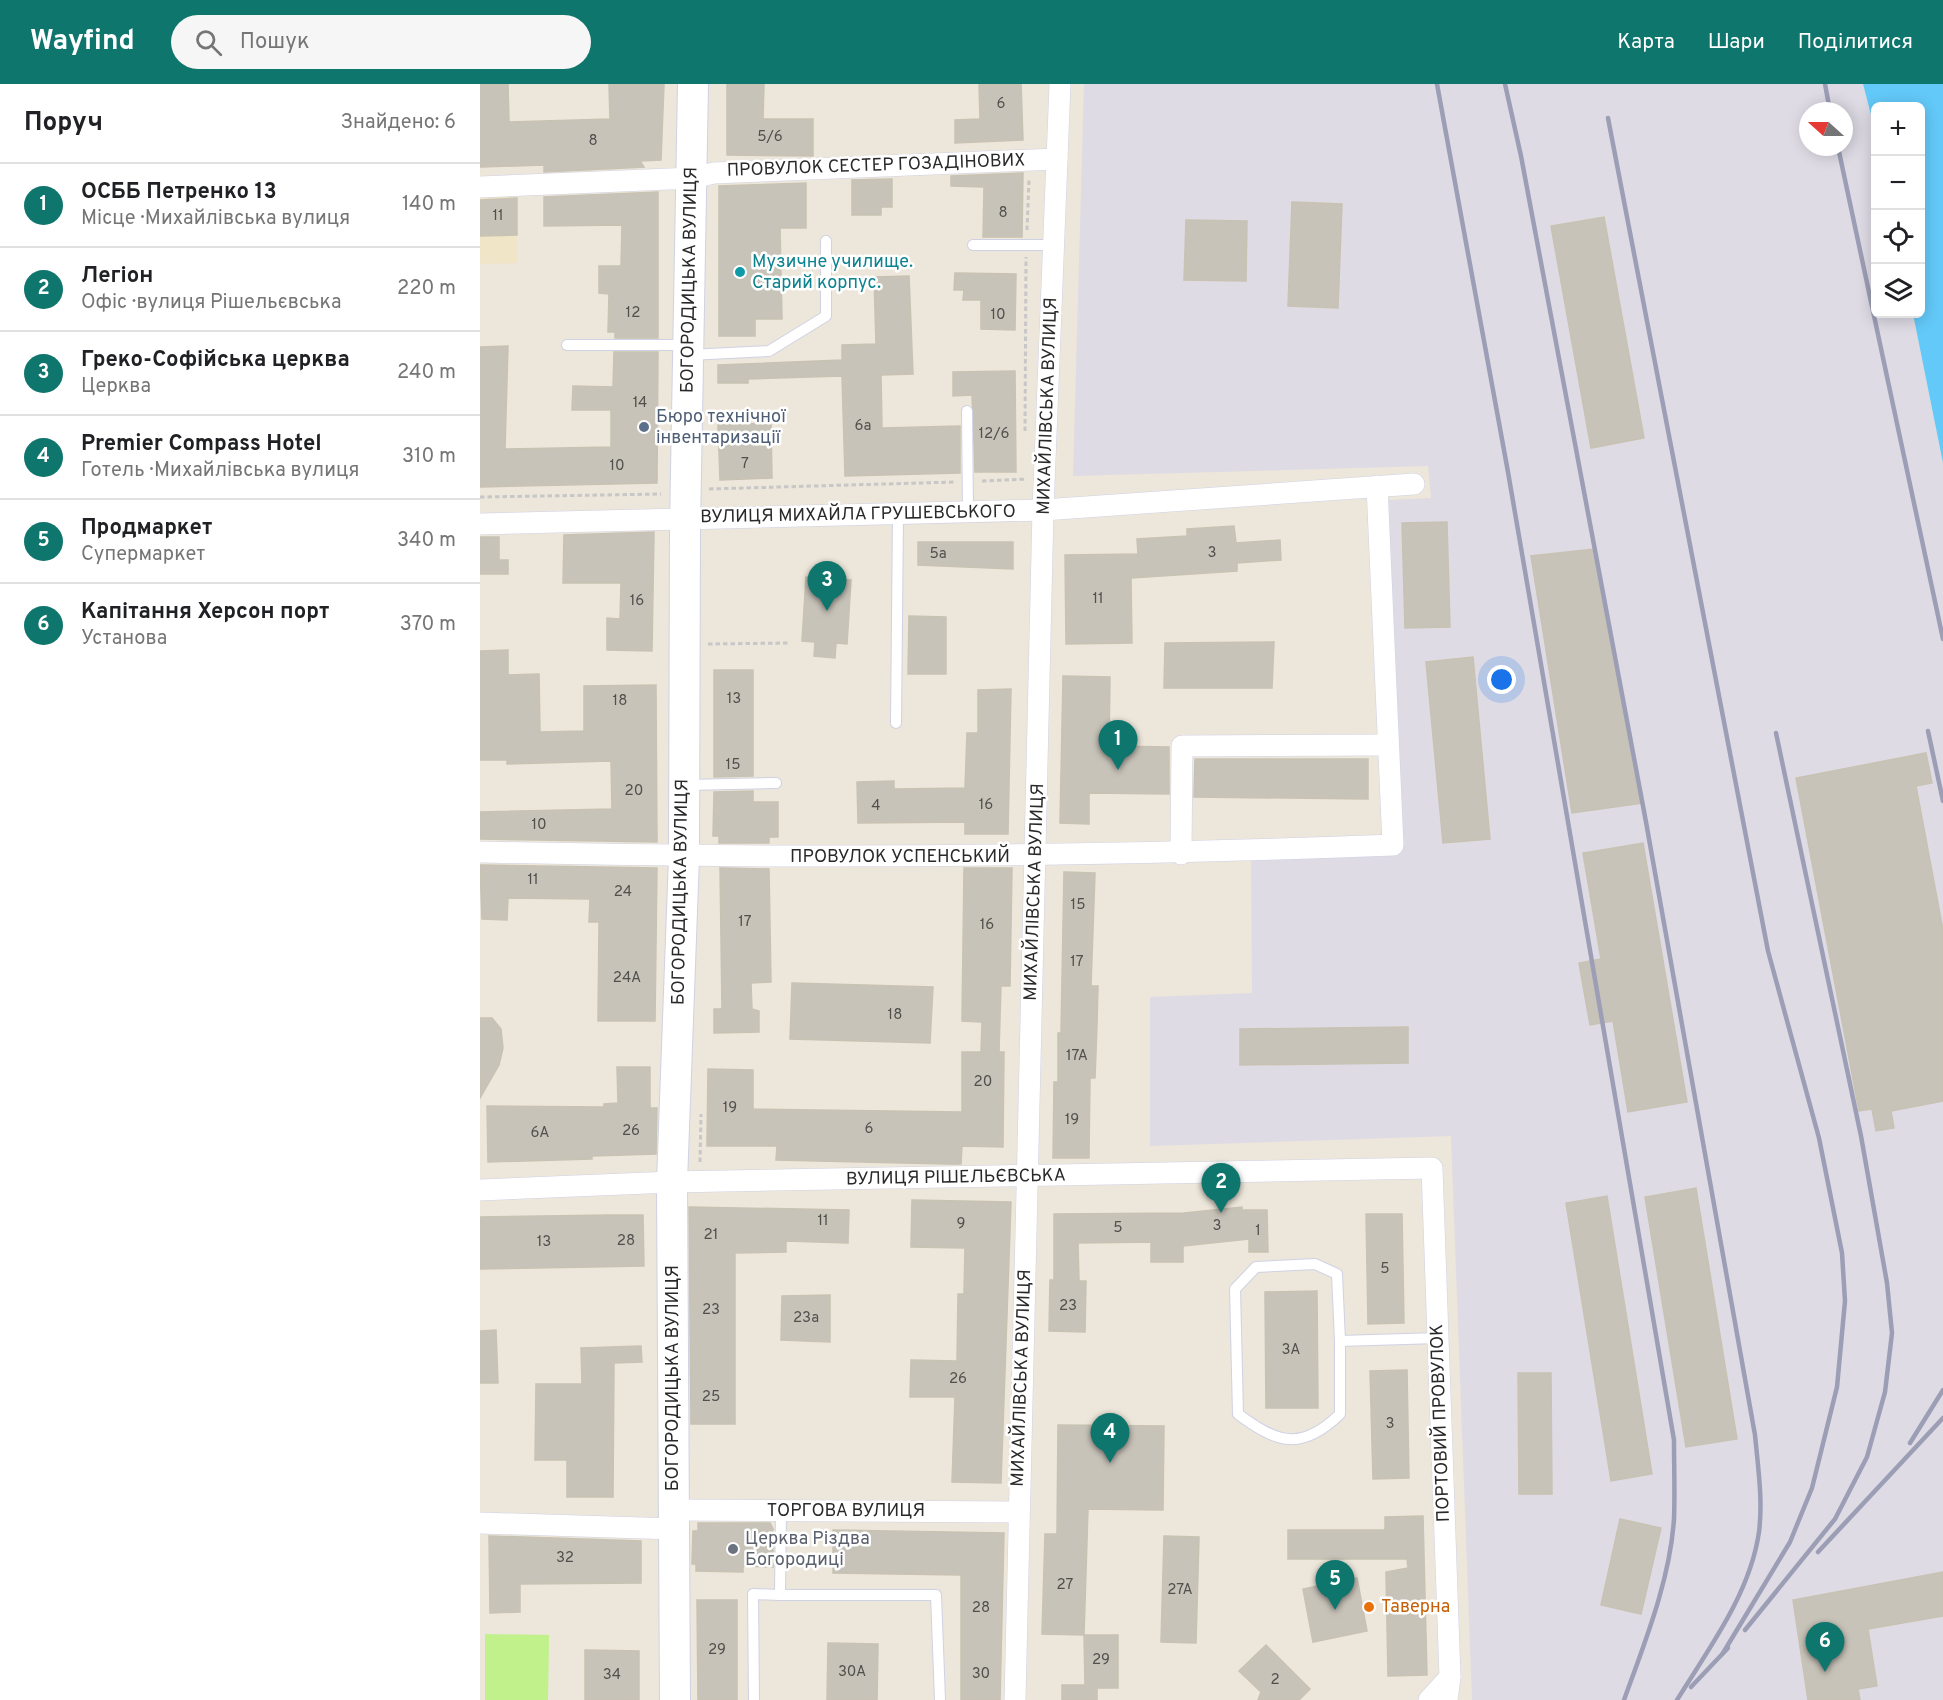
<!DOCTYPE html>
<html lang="uk">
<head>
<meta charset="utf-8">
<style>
	body { margin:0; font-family:Overpass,sans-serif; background:#f6f6f6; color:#202124 }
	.controls { position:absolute; right:18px; top:18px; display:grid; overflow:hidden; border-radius:9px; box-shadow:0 3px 15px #0003 }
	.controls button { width:54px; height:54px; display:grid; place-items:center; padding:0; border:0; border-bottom:2px solid #e0e0e0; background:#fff; color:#202124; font:30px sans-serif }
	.compass { position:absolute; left:1319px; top:18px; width:54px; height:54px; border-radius:50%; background:#fff; box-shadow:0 3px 15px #0003; rotate:291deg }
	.you { position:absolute; left:1022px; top:596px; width:21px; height:21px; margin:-15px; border:4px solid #fff; border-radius:50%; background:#1a73e8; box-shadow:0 0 0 9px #1a73e833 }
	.badge { display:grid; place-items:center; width:39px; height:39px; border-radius:50%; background:#0f766e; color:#fff; font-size:20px; font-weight:700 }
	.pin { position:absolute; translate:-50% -50px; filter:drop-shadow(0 2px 3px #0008) }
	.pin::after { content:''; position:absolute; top:32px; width:21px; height:18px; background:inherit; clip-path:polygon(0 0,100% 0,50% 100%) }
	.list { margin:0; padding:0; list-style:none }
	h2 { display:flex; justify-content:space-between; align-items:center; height:78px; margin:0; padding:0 24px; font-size:26px }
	h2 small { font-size:20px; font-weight:400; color:#757577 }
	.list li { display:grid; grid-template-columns:39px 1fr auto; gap:18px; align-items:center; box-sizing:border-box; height:84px; padding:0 24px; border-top:2px solid #e0e0e0 }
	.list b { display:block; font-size:22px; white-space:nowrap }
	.list p { margin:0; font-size:20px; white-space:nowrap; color:#757577 }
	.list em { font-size:20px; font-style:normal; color:#757577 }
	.icon { flex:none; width:33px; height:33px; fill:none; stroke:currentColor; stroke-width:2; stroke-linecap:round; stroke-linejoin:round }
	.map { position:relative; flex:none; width:1463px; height:1616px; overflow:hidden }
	header { display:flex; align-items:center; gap:36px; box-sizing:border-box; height:84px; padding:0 30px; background:#0f766e; color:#fff }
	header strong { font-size:28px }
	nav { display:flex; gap:33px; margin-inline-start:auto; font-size:21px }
	.search { width:420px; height:54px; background:#f6f6f6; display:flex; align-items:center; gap:15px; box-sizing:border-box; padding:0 21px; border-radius:33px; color:#757577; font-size:22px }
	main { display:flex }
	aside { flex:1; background:#fff }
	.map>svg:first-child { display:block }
</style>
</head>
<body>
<header>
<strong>Wayfind</strong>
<div class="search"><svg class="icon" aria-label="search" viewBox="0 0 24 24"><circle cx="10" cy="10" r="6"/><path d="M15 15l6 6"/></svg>Пошук</div>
<nav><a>Карта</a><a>Шари</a><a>Поділитися</a></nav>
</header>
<main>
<aside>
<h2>Поруч<small>Знайдено: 6</small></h2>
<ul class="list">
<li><span class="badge">1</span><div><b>ОСББ Петренко 13</b><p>Місце · Михайлівська вулиця</p></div><em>140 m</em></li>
<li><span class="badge">2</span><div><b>Легіон</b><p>Офіс · вулиця Рішельєвська</p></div><em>220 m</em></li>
<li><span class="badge">3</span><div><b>Греко-Софійська церква</b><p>Церква</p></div><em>240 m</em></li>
<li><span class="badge">4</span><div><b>Premier Compass Hotel</b><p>Готель · Михайлівська вулиця</p></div><em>310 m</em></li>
<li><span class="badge">5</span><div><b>Продмаркет</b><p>Супермаркет</p></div><em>340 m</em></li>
<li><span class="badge">6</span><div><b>Капітання Херсон порт</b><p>Установа</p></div><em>370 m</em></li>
</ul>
</aside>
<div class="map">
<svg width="1463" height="1616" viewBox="0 0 1463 1616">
	<rect width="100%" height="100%" fill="#ede6da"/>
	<path fill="#dedbe5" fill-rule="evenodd" d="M 604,0 L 1383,0 L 1396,46 L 1396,230 L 1433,230 L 1463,379 L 1463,1616 L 992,1616 L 971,1052 L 670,1062 L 670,913 L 772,909 L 771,772 L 918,769 L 909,416 L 951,414 L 948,382 L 593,392 ZM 1328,27 L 1364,27 L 1364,63 L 1328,63 Z"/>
	<path fill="#f0e5c7" d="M 0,112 L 36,112 L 37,179 L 0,180 Z"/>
	<path fill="#c0f18b" d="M 5,1550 L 69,1551 L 68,1616 L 5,1616 Z"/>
	<path fill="#63c9f9" d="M 1383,0 L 1463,0 L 1463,379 L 1433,230 L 1440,230 L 1440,22 L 1396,22 L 1395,46 Z"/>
	<g fill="#c8c3b9" stroke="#c8c2b3" stroke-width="1.5">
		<path d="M 0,0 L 28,0 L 29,38 L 130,35 L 129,0 L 184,0 L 181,76 L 160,77 L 164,83 L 64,88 L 64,81 L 0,83 Z"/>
		<path d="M 247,0 L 284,0 L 283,35 L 333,35 L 333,72 L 247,71 Z"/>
		<path d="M 499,0 L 541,0 L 543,56 L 475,59 L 475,36 L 500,35 Z"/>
		<path d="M 543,89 L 542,153 L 503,153 L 504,103 L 471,102 L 471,92 Z"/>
		<path d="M 412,95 L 412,123 L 401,123 L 401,131 L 372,131 L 372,96 Z"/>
		<path d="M 326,99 L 326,144 L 300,144 L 302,235 L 275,235 L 275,252 L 239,252 L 239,102 Z"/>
		<path d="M 178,108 L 178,254 L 135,254 L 135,248 L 128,248 L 129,210 L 119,209 L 119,182 L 141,182 L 142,141 L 64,142 L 64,113 Z"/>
		<path d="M 37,114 L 37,151 L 0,152 L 0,116 Z"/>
		<path d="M 812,118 L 862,120 L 858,224 L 808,222 Z"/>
		<path d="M 1124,133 L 1164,354 L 1111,364 L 1071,142 Z"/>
		<path d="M 706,136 L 767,137 L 766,197 L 704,196 Z"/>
		<path d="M 475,189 L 536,190 L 535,246 L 501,245 L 501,216 L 483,216 L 484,206 L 474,206 Z"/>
		<path d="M 429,192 L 433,290 L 401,291 L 402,344 L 480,342 L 480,389 L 365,392 L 362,292 L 268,295 L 268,299 L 238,299 L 238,281 L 362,276 L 362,261 L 396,260 L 394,193 Z"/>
		<path d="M 28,262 L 25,365 L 131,363 L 131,326 L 92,326 L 93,302 L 133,303 L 134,268 L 178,268 L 177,399 L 0,403 L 0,263 Z"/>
		<path d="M 535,287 L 536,388 L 495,388 L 492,311 L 473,312 L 473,288 Z"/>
		<path d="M 291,339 L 292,394 L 240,396 L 238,341 Z"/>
		<path d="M 967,438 L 970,543 L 925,544 L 922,439 Z"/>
		<path d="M 754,442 L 756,459 L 800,456 L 801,476 L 757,479 L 757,487 L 651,494 L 652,559 L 586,560 L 585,471 L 658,470 L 657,455 L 707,452 L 707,445 Z"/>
		<path d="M 174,448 L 172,567 L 127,566 L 127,534 L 140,535 L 141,499 L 83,499 L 84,451 Z"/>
		<path d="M 0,453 L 19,453 L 19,476 L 28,476 L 28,490 L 0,490 Z"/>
		<path d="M 438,458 L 533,458 L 533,485 L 438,481 Z"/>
		<path d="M 1114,465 L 1162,719 L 1092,729 L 1051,472 Z"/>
		<path d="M 326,493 L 371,496 L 367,560 L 356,559 L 355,574 L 334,572 L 335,558 L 322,557 Z"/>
		<path d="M 429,532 L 466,533 L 466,590 L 428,590 Z"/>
		<path d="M 794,558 L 792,604 L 684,604 L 685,559 Z"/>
		<path d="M 28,566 L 28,591 L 59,590 L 60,648 L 104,647 L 104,602 L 176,601 L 177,758 L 0,755 L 0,728 L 132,725 L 131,677 L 27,680 L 27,676 L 0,676 L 0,567 Z"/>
		<path d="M 993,573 L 1010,755 L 963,759 L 946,578 Z"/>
		<path d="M 234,586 L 273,586 L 273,692 L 234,693 Z"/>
		<path d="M 583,592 L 630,593 L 629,662 L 689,663 L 689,710 L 609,709 L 609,740 L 580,739 Z"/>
		<path d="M 531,605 L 528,750 L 485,750 L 485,738 L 378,739 L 377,698 L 414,697 L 414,705 L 485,704 L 487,649 L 498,649 L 498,606 Z"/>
		<path d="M 1446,669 L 1452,699 L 1436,702 L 1463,846 L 1463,1017 L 1411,1027 L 1414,1044 L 1396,1047 L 1392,1025 L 1379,1027 L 1316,694 Z"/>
		<path d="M 715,675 L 888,675 L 888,715 L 714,713 Z"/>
		<path d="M 273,707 L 273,718 L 298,718 L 298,753 L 289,753 L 289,759 L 239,759 L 239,752 L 233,752 L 234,708 Z"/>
		<path d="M 1163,759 L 1207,1018 L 1148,1028 L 1133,937 L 1110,941 L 1099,879 L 1121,875 L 1103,769 Z"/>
		<path d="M 0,781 L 177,784 L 175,937 L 118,937 L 119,838 L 109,838 L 110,815 L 28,814 L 27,836 L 2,835 Z"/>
		<path d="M 240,784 L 289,785 L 291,898 L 271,899 L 272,925 L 279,927 L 279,948 L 234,949 L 234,925 L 242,925 Z"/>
		<path d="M 484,784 L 532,784 L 530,902 L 521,902 L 519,968 L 524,968 L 523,1063 L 482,1062 L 481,1080 L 467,1080 L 296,1076 L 297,1062 L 227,1062 L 228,985 L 273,986 L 273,1025 L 482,1028 L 482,968 L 501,968 L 502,938 L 482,937 Z"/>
		<path d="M 584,788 L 615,789 L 611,902 L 618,902 L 617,941 L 615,994 L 610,994 L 609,1074 L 573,1074 L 574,998 L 578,998 L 578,949 L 581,949 Z"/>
		<path d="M 312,899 L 453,903 L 450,959 L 310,955 Z"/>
		<path d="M 0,934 L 12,934 L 21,945 L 23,964 L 19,981 L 0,1014 Z"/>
		<path d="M 928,943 L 928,979 L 760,981 L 760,945 Z"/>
		<path d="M 137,983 L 170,983 L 170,1024 L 177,1024 L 176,1070 L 112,1072 L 112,1075 L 8,1078 L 7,1022 L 124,1023 L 124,1020 L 138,1019 Z"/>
		<path d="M 1216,1104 L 1257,1355 L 1206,1363 L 1165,1113 Z"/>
		<path d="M 1127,1112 L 1172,1390 L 1131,1397 L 1086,1119 Z"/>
		<path d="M 432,1116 L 531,1118 L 521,1399 L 472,1398 L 475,1313 L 430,1313 L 431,1276 L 477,1277 L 478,1210 L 484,1210 L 485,1164 L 431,1163 Z"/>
		<path d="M 209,1123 L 369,1126 L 368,1159 L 306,1157 L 306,1168 L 255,1169 L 255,1340 L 211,1340 Z"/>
		<path d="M 762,1123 L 762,1126 L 787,1126 L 788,1168 L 769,1168 L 769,1155 L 703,1162 L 703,1178 L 671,1178 L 671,1158 L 598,1159 L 599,1197 L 606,1197 L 605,1248 L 569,1247 L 570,1196 L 574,1196 L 574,1130 L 704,1129 Z"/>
		<path d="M 886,1130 L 922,1130 L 924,1239 L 888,1240 Z"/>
		<path d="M 129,1131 L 163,1131 L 164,1182 L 0,1185 L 0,1133 Z"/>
		<path d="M 837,1207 L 838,1324 L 786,1324 L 785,1208 Z"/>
		<path d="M 350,1211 L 350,1258 L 301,1256 L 302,1212 Z"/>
		<path d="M 16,1246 L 18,1299 L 0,1299 L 0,1247 Z"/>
		<path d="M 161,1262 L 162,1278 L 134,1279 L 133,1413 L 87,1413 L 87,1376 L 55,1376 L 56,1300 L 102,1300 L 101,1264 Z"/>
		<path d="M 927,1286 L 929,1394 L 893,1395 L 890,1287 Z"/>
		<path d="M 1038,1289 L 1071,1289 L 1072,1410 L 1039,1410 Z"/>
		<path d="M 578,1341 L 684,1342 L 683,1426 L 608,1425 L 604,1551 L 562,1550 L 565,1450 L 577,1450 Z"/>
		<path d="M 943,1432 L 947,1591 L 908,1592 L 906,1488 L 928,1484 L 927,1475 L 808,1475 L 808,1446 L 905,1446 L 905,1433 Z"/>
		<path d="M 1140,1435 L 1181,1444 L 1161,1530 L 1121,1521 Z"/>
		<path d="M 218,1439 L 290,1439 L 293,1445 L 293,1483 L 263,1482 L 263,1488 L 216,1487 L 216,1480 L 212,1480 L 213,1447 L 218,1447 Z"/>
		<path d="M 353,1446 L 524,1449 L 520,1616 L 481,1616 L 481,1491 L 353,1489 Z"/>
		<path d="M 9,1452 L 161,1457 L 161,1499 L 40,1500 L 40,1528 L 10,1529 Z"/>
		<path d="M 684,1452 L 719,1453 L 716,1559 L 681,1558 Z"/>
		<path d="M 1463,1488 L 1463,1532 L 1388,1545 L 1397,1602 L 1378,1605 L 1380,1616 L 1328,1616 L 1313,1516 Z"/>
		<path d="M 877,1494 L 887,1547 L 833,1558 L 823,1505 Z"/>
		<path d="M 217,1516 L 257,1516 L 257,1616 L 218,1616 Z"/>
		<path d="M 604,1551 L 638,1551 L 638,1604 L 617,1604 L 617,1616 L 582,1616 L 582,1601 L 605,1601 Z"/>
		<path d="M 348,1559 L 398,1560 L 397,1616 L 347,1616 Z"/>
		<path d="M 786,1561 L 830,1605 L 819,1616 L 778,1616 L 781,1608 L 759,1587 Z"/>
		<path d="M 105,1566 L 159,1567 L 159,1616 L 105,1616 Z"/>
	</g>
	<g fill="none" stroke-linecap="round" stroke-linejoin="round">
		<g stroke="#cfd2e4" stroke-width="12">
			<g id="lane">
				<path d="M 493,161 L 574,161"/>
				<path d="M 87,261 L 205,261"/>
				<path d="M 209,271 L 289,267 L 346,232 L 346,157"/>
				<path d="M 487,327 L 488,428"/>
				<path d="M 416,639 L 418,430"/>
				<path d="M 207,701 L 296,699"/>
				<path d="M 860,1257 L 860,1330 C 822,1367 798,1360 758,1330 L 755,1205 L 776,1183 L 835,1180 L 857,1190 L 860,1257 L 958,1254"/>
				<path d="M 301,1426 L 300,1511 L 456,1511 L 460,1616"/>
				<path d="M 274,1616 L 273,1510 L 300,1511"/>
			</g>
		</g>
		<g stroke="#cfd2e4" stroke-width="22">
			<g id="street">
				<path d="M 0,103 L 213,94 L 234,89 L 577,75"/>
				<path d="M 0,440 L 563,426 L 934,400"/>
				<path d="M 0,768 C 304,775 608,773 913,761 L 897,402"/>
				<path d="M 701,770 L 702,662 L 908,661"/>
				<path d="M 0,1106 L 192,1098 L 952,1084 L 970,1593 L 967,1616"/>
				<path d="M 194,1426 L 538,1428"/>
				<path d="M 0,1439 L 195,1445"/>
				<path d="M 535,1616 L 563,426 L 580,0"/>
				<path d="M 949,1616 L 970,1593"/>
			</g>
		</g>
		<g stroke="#cfd2e4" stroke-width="32">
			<path id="secondary" d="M 195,1616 L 192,1098 L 204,773 L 205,444 L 213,0"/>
		</g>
		<g stroke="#c7c7c7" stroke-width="3" stroke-dasharray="4.5 3" stroke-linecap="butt">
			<path d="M 547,146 L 549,95"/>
			<path d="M 545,347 L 546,173"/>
			<path d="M 502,397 L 547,395"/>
			<path d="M 229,405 L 475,398"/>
			<path d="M 0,413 L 181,410"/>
			<path d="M 228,560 L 310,559"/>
			<path d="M 220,1078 L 221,1030"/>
		</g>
		<use href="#lane" stroke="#fff" stroke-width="10"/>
		<use href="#street" stroke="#fff" stroke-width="21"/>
		<use href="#secondary" stroke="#fff" stroke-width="30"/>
		<g stroke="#9c9eb6" stroke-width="4.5">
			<path d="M 957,0 L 1028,388 L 1194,1356 C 1194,1382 1195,1409 1194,1435 C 1190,1496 1165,1558 1144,1616"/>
			<path d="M 1025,0 L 1041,72 L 1166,738 L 1275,1351 C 1278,1383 1283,1416 1279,1448 C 1270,1510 1229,1564 1197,1616"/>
			<path d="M 1345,0 L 1350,27"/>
			<path d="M 1128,34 L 1288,867 L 1339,1054 L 1362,1169 L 1365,1217 L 1357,1303 L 1332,1404 L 1310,1458 L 1243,1569"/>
			<path d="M 1358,63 L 1463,555"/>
			<path d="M 1448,647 L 1463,717"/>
			<path d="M 1430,1359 L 1463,1306"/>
			<path d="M 1338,1468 L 1463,1334"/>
			<path d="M 1265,1546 L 1355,1435 L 1387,1373 L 1405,1308 L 1412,1249 L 1407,1199 L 1381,1052 L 1296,649"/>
			<path d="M 1211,1603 L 1248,1564"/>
		</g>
	</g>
	<circle fill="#0f9aa8" stroke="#fff" stroke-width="2" cx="260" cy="188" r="6"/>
	<circle fill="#5c6f8a" stroke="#fff" stroke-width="2" cx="164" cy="343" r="6"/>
	<circle fill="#6b7280" stroke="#fff" stroke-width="2" cx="253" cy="1465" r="6"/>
	<circle fill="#e8710a" stroke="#fff" stroke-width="2" cx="889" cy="1523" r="6"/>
	<g text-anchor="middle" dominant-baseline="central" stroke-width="5" stroke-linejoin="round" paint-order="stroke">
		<g font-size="15" fill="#51504d">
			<text x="521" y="20">6</text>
			<text x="290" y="53">5/6</text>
			<text x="113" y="57">8</text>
			<text x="523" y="129">8</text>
			<text x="18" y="132">11</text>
			<text x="153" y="229">12</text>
			<text x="518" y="231">10</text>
			<text x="160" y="319">14</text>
			<text x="383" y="342">6а</text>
			<text x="514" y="350">12/6</text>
			<text x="265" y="380">7</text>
			<text x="137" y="382">10</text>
			<text x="732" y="469">3</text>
			<text x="458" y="470">5а</text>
			<text x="618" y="515">11</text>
			<text x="157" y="517">16</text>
			<text x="254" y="615">13</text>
			<text x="140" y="617">18</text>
			<text x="253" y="681">15</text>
			<text x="154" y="707">20</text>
			<text x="506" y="721">16</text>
			<text x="396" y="722">4</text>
			<text x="59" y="741">10</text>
			<text x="53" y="796">11</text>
			<text x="143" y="808">24</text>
			<text x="598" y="821">15</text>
			<text x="265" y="838">17</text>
			<text x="507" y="841">16</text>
			<text x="597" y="878">17</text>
			<text x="147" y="894">24А</text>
			<text x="415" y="931">18</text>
			<text x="597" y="972">17А</text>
			<text x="503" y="998">20</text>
			<text x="250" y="1024">19</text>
			<text x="592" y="1036">19</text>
			<text x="389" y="1045">6</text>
			<text x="151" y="1047">26</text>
			<text x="60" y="1049">6А</text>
			<text x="343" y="1137">11</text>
			<text x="481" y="1140">9</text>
			<text x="737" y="1142">3</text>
			<text x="638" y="1144">5</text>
			<text x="778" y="1147">1</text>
			<text x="231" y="1151">21</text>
			<text x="146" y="1157">28</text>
			<text x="64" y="1158">13</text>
			<text x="905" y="1185">5</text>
			<text x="588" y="1222">23</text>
			<text x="231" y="1226">23</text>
			<text x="326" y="1234">23а</text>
			<text x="811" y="1266">3А</text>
			<text x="478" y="1295">26</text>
			<text x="231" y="1313">25</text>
			<text x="910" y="1340">3</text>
			<text x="85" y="1474">32</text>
			<text x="585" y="1501">27</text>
			<text x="700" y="1506">27А</text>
			<text x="501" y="1524">28</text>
			<text x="237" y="1566">29</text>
			<text x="621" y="1576">29</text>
			<text x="372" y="1588">30А</text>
			<text x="501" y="1590">30</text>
			<text x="132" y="1591">34</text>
			<text x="795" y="1596">2</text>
		</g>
		<g font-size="18" fill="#292929" stroke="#fff">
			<text transform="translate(396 82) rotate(-2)">ПРОВУЛОК СЕСТЕР ГОЗАДІНОВИХ</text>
			<text transform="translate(210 196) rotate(-89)">БОГОРОДИЦЬКА ВУЛИЦЯ</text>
			<text transform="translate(568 322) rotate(-88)">МИХАЙЛІВСЬКА ВУЛИЦЯ</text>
			<text transform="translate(378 431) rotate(-1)">ВУЛИЦЯ МИХАЙЛА ГРУШЕВСЬКОГО</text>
			<text x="420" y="773">ПРОВУЛОК УСПЕНСЬКИЙ</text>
			<text transform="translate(201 808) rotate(-89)">БОГОРОДИЦЬКА ВУЛИЦЯ</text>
			<text transform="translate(555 808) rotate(-88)">МИХАЙЛІВСЬКА ВУЛИЦЯ</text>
			<text transform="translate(476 1094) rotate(-1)">ВУЛИЦЯ РІШЕЛЬЄВСЬКА</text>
			<text transform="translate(193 1294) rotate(-90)">БОГОРОДИЦЬКА ВУЛИЦЯ</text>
			<text transform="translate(542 1294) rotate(-88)">МИХАЙЛІВСЬКА ВУЛИЦЯ</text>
			<text transform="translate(961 1339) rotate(-92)">ПОРТОВИЙ ПРОВУЛОК</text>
			<text x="366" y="1427">ТОРГОВА ВУЛИЦЯ</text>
		</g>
		<g font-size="18" fill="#0d838f" stroke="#fff" text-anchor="start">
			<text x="272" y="178">Музичне училище.<tspan x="272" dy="21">Старий корпус.</tspan></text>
		</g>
		<g font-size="18" fill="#4e5e75" stroke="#fff" text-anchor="start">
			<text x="176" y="333">Бюро технічної<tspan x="176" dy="21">інвентаризації</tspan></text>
		</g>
		<g font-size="18" fill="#5b616d" stroke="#fff" text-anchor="start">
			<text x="265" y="1455">Церква Різдва<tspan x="265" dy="21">Богородиці</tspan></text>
		</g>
		<g font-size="18" fill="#c56008" stroke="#fff" text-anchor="start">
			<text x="901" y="1523">Таверна</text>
		</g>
	</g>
</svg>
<div class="controls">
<button>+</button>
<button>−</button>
<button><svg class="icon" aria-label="locate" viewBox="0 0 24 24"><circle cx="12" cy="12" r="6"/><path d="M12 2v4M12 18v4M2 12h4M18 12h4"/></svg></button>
<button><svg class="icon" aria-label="layers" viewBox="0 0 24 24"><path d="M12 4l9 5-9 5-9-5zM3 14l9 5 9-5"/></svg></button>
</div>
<svg class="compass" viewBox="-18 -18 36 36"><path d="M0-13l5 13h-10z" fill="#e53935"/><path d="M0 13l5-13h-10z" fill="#757577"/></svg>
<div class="you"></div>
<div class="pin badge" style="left:638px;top:686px">1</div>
<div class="pin badge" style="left:741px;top:1129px">2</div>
<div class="pin badge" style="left:347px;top:527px">3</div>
<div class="pin badge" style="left:630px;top:1379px">4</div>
<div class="pin badge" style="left:855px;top:1526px">5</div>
<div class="pin badge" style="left:1345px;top:1588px">6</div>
</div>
</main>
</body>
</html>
